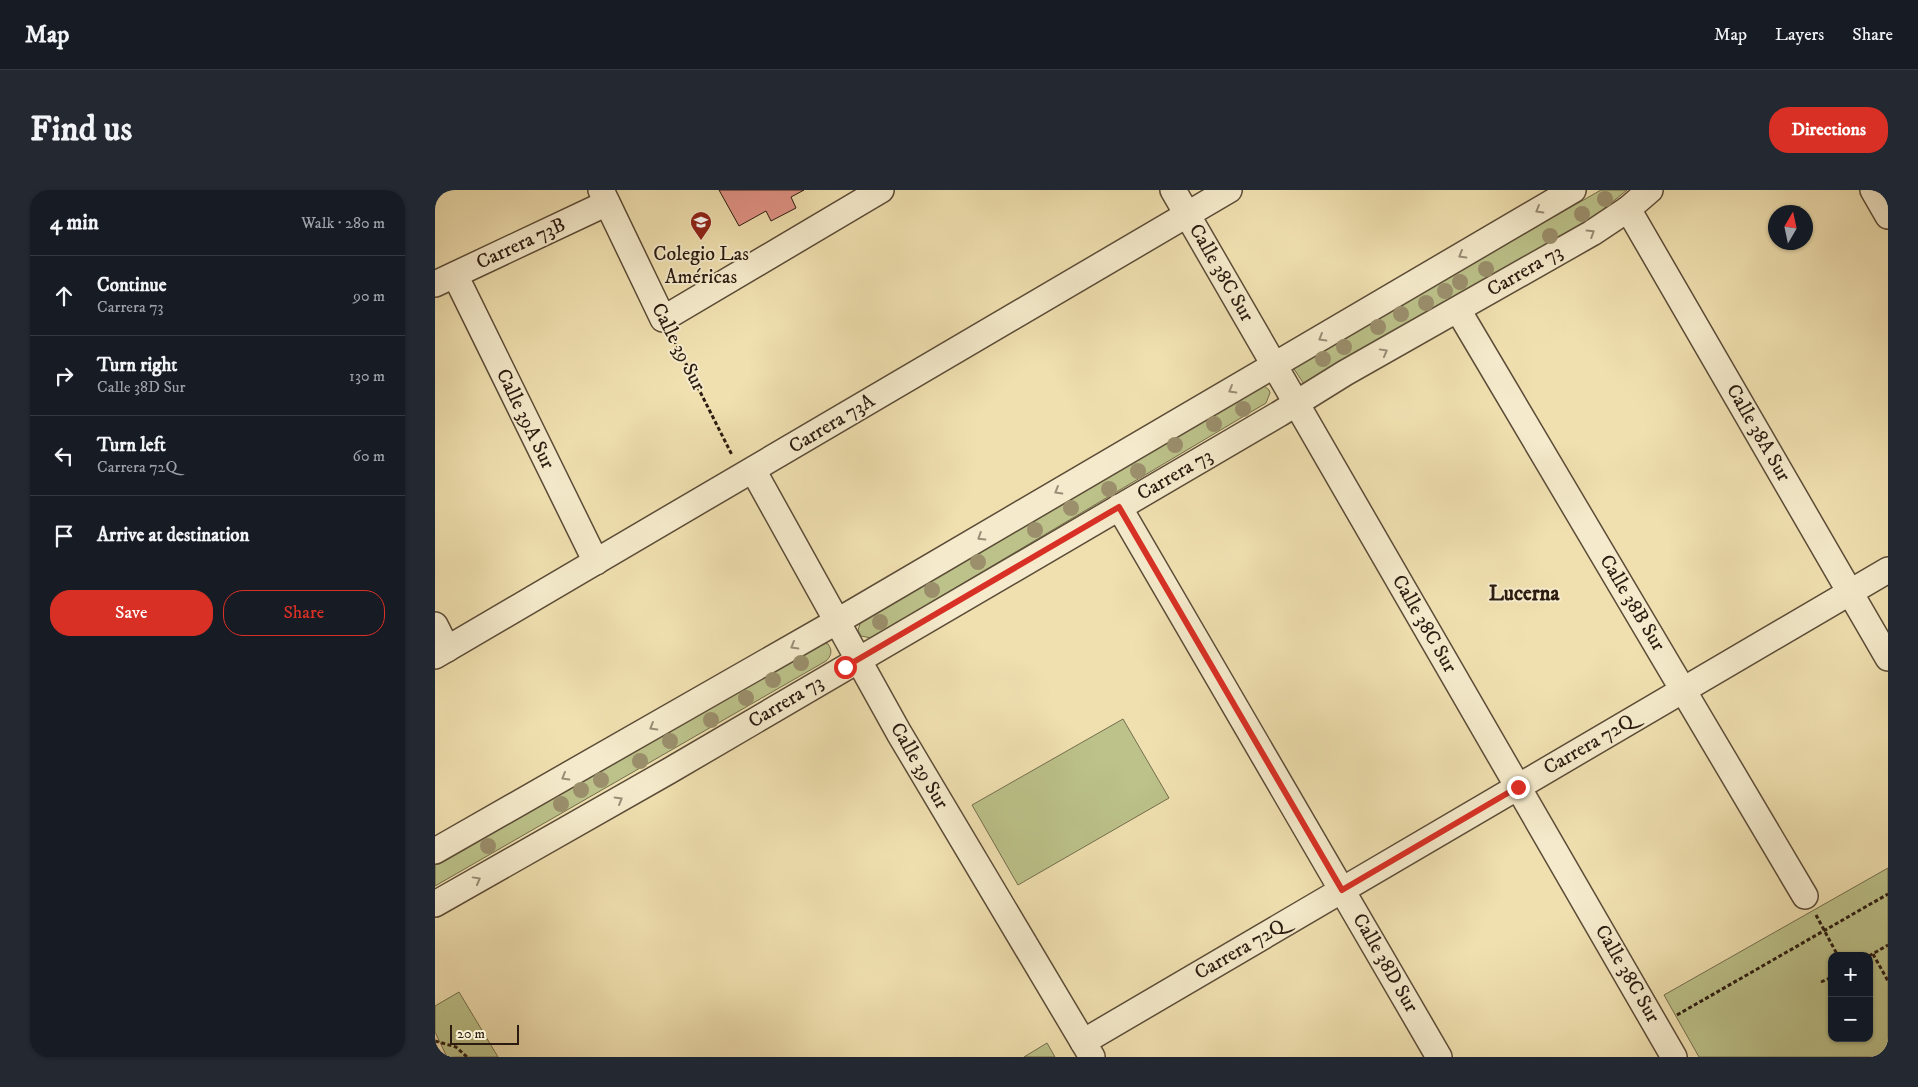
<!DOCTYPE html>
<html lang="en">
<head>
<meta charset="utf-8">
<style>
	body { margin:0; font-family:"IM FELL DW Pica",serif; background:#242831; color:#f1f3f6 }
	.controls { position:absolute; right:15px; bottom:15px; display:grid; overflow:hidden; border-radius:10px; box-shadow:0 1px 4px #0004 }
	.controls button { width:45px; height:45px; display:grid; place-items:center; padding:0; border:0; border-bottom:1px solid #363941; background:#171b24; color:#f1f3f6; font:25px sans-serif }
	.compass { position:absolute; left:1333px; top:15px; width:45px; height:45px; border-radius:50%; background:#171b24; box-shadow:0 1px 4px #0004; rotate:9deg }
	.scale { position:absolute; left:15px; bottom:12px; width:69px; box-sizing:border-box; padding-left:5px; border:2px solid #2b1b10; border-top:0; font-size:14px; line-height:18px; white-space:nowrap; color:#2b1b10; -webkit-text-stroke:4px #f5ebcc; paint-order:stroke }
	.stop { position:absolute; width:15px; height:15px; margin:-11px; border:4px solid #d93025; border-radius:50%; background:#fff }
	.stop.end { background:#d93025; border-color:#fff; box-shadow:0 1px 5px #0008 }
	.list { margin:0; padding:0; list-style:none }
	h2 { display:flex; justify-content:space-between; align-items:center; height:65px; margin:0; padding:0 20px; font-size:21px }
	h2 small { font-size:16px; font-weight:400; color:#9ea1a6 }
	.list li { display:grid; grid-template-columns:32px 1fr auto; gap:15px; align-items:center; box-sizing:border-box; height:80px; padding:0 20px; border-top:1px solid #363941 }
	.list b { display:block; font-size:19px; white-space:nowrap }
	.list p { margin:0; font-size:16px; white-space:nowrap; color:#9ea1a6 }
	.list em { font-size:16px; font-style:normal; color:#9ea1a6 }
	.actions { display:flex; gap:10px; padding:15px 20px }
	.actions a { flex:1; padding:11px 0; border:1px solid #d93025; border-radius:20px; text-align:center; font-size:18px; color:#d93025 }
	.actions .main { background:#d93025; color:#fff }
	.icon { flex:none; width:28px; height:28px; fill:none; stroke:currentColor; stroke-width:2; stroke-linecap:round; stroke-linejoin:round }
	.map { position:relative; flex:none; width:1453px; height:867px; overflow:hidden; border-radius:20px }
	header { display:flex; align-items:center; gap:30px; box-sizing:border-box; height:70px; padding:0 25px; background:#171b24; border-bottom:1px solid #363941 }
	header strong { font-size:24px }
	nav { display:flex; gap:28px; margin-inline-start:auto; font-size:18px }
	.intro { display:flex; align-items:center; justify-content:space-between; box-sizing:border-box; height:120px; padding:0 30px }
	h1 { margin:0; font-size:35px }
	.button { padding:12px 22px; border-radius:20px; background:#d93025; color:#fff; font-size:18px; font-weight:700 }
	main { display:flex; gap:30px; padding:0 30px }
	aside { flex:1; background:#171b24; border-radius:20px; box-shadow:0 1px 4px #0004 }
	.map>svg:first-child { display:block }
</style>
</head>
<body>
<header>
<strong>Map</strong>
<nav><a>Map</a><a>Layers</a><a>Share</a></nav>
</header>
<div class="intro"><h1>Find us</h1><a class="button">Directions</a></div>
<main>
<aside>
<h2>4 min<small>Walk · 280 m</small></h2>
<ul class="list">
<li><svg class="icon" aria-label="ahead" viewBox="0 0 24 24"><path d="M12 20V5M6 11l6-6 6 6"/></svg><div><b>Continue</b><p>Carrera 73</p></div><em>90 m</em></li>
<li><svg class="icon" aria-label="right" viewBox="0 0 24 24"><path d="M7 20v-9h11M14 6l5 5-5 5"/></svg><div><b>Turn right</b><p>Calle 38D Sur</p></div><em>130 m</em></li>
<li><svg class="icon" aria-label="left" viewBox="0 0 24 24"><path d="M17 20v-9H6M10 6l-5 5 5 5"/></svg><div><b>Turn left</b><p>Carrera 72Q</p></div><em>60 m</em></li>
<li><svg class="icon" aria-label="arrive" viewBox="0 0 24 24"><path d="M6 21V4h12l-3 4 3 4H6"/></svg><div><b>Arrive at destination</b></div></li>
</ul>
<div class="actions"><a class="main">Save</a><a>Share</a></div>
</aside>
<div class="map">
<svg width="1453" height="867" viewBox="0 0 1453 867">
	<rect width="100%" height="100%" fill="#f0e0b0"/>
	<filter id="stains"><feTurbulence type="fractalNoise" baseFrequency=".004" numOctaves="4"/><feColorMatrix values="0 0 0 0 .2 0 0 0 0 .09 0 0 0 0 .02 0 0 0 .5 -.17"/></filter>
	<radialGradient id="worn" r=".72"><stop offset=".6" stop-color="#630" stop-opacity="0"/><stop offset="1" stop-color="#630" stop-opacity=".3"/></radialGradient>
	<g fill="#bcc28a" stroke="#746e4d" fill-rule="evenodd">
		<path d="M 1166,0 L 1192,0 L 1139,43 L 869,194 L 857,176 Z"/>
		<path d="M 828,195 L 834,200 L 835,203 L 831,213 L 436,448 L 426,446 L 423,440 L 426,431 Z"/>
		<path d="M 389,453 L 393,454 C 398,461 396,466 391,471 L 0,696 L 0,673 Z"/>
		<path d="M 688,529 L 734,608 L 583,695 L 537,615 Z"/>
		<path d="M 1453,678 L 1453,867 L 1264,867 L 1229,805 ZM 1397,766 L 1434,766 L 1434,848 L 1397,848 Z"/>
		<path d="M 24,802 L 63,867 L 12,867 L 0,842 L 0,816 Z"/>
		<path d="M 612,853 L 620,867 L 589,867 Z"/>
	</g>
	<path fill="#e29487" stroke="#2b1b10" d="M 284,0 L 369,0 L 356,7 L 361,18 L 336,31 L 331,21 L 304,36 Z"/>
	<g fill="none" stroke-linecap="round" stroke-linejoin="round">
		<g stroke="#5c4c38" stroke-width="28">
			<g id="minor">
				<path d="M 166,0 L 228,129 L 446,0"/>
				<path d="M 738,0 L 1239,867"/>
				<path d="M 1438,0 L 1453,26"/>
				<path d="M 1193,19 L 1453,468"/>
				<path d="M 20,85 L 161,372"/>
				<path d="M 0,94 L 172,13"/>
				<path d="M 1023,120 L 1370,706"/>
				<path d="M 318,280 L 464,543 L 657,867"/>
				<path d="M 684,317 L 1004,867"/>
				<path d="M 0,435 L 12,459"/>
				<path d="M 0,466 L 794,0"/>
				<path d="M 0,661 L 413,425 L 1138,0"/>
				<path d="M 0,714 L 234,581 L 844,224 L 910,183 L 1157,43 L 1193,19 L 1215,0"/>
				<path d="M 648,852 L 1453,380"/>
			</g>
		</g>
		<g stroke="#2b1b10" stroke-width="3" stroke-dasharray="4 2.5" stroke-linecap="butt">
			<path d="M 239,150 L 297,265"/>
			<path d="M 1381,725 L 1403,766"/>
			<path d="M 1438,764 L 1453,791"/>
			<path d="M 1434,766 L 1453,755"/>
			<path d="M 1386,792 L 1397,787"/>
			<path d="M 1242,825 L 1453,704"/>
			<path d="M 0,851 L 21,857 L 32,867"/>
		</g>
		<use href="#minor" stroke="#f5ebcc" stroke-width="25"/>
	</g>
	<g fill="#9b8f6c">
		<circle cx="1170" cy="9" r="8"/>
		<circle cx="1147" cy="24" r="8"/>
		<circle cx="1115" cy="46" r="8"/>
		<circle cx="1051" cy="79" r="8"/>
		<circle cx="1025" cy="92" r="8"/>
		<circle cx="1010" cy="101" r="8"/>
		<circle cx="991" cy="113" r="8"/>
		<circle cx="966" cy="124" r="8"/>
		<circle cx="943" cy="137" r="8"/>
		<circle cx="909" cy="157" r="8"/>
		<circle cx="888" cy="169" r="8"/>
		<circle cx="808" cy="219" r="8"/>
		<circle cx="779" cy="234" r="8"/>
		<circle cx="740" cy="255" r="8"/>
		<circle cx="703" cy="281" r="8"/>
		<circle cx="674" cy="299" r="8"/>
		<circle cx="636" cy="318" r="8"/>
		<circle cx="600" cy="340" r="8"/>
		<circle cx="543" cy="372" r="8"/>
		<circle cx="497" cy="400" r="8"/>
		<circle cx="445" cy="432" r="8"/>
		<circle cx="366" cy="473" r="8"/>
		<circle cx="338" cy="490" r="8"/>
		<circle cx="311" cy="508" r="8"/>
		<circle cx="276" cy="530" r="8"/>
		<circle cx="235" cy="551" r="8"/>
		<circle cx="205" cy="571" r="8"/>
		<circle cx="166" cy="590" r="8"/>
		<circle cx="146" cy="600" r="8"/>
		<circle cx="126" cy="614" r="8"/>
		<circle cx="53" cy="656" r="8"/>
	</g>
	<defs><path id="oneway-chevron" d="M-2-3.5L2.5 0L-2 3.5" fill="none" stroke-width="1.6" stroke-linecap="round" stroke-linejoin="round" transform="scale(1.25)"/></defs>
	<g stroke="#9a8d77">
		<use href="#oneway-chevron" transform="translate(1104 20) rotate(150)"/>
		<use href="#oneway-chevron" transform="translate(1156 43) rotate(-32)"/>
		<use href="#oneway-chevron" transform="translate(1027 65) rotate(150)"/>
		<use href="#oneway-chevron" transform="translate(887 148) rotate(150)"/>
		<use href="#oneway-chevron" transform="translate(949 162) rotate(-29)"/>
		<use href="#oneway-chevron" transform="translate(797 200) rotate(150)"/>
		<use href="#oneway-chevron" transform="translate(623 301) rotate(150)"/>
		<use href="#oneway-chevron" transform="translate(546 347) rotate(148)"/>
		<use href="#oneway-chevron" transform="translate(359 456) rotate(150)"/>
		<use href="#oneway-chevron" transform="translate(218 537) rotate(150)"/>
		<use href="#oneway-chevron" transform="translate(130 587) rotate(150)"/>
		<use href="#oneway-chevron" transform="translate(184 610) rotate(-30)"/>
		<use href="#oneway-chevron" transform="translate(42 690) rotate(-29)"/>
	</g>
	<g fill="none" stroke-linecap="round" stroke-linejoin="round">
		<path stroke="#d93025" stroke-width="6" d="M 410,477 L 684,317 L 907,700 L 1083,597"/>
	</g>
	<defs>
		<g id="school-pin" transform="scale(1.125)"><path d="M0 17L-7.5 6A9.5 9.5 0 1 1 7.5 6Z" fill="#8f2418" stroke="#f5ebcc"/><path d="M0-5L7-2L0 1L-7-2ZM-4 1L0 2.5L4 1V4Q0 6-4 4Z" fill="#fff"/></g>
	</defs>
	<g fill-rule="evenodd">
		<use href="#school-pin" x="266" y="32"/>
	</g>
	<g text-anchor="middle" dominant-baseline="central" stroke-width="4" stroke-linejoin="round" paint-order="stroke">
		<g font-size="20" fill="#2b1b10" stroke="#f5ebcc">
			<text transform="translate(86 54) rotate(-25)">Carrera 73B</text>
			<text transform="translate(1090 81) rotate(-30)">Carrera 73</text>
			<text transform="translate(786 83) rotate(60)">Calle 38C Sur</text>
			<text transform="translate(243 157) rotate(63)">Calle 39 Sur</text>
			<text transform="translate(90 229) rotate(64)">Calle 39A Sur</text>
			<text transform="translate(397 234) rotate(-31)">Carrera 73A</text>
			<text transform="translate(1323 243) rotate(60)">Calle 38A Sur</text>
			<text transform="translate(740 285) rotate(-30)">Carrera 73</text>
			<text transform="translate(1197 413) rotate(59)">Calle 38B Sur</text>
			<text transform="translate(989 434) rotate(60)">Calle 38C Sur</text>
			<text transform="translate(351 512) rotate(-31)">Carrera 73</text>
			<text transform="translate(1154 555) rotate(-30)">Carrera 72Q</text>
			<text transform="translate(484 576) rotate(60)">Calle 39 Sur</text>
			<text transform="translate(805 760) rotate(-30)">Carrera 72Q</text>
			<text transform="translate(950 773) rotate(60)">Calle 38D Sur</text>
			<text transform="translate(1192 784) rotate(60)">Calle 38C Sur</text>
		</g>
		<g font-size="20" fill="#2b1b10" stroke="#f5ebcc">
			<text x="266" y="64">Colegio Las<tspan x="266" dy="23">Américas</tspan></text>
		</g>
		<g font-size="21" font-weight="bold" fill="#2b1b10" stroke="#f5ebcc">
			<text x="1089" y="404">Lucerna</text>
		</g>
	</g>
	<rect width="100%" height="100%" filter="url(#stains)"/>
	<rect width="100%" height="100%" fill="url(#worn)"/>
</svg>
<div class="controls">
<button>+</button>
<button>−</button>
</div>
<svg class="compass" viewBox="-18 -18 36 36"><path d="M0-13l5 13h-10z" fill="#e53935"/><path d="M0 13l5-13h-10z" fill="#9ea1a6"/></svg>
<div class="scale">20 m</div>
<div class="stop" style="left:410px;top:477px"></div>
<div class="stop end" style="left:1083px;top:597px"></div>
</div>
</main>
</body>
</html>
